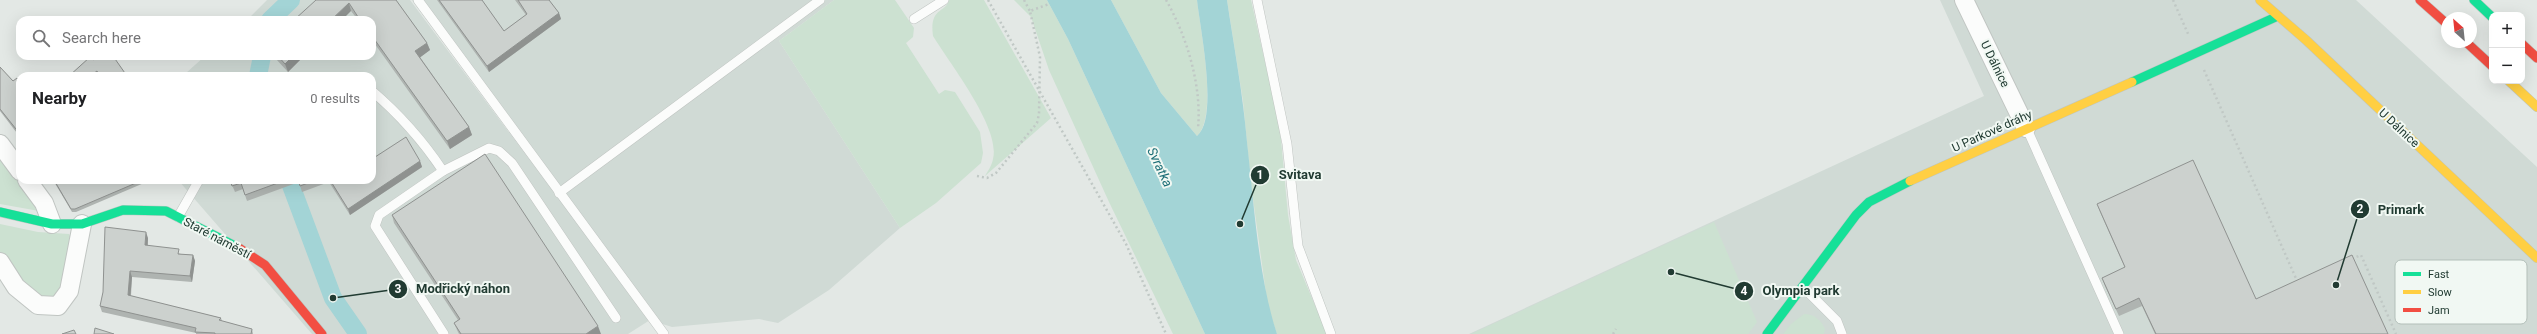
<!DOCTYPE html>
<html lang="en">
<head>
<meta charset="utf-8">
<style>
	body { margin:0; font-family:Roboto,sans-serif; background:#f6f6f6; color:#202124 }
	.controls { position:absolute; right:12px; top:12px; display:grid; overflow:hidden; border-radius:8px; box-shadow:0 4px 16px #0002 }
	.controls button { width:36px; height:36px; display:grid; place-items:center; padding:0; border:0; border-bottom:1px solid #e0e0e0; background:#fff; color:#202124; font:20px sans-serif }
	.compass { position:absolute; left:2441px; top:12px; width:36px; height:36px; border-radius:50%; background:#fff; box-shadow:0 4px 16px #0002; rotate:333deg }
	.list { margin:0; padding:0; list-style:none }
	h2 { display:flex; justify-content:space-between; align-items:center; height:52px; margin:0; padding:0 16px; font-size:17px }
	h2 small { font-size:13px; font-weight:400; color:#757577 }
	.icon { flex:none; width:22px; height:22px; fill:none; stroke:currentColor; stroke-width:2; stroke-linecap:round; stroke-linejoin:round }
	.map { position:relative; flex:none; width:2537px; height:334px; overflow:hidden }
	.search { position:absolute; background:#fff; box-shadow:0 4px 16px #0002; left:16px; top:16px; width:360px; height:44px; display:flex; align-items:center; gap:10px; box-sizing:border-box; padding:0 14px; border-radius:12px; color:#757577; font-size:15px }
	.panel { position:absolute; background:#fff; box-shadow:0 4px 16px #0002; left:16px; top:72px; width:360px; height:112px; border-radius:12px }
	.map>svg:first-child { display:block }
</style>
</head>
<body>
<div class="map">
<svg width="2537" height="334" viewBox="0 0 2537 334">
	<rect width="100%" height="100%" fill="#e3e8e5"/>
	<g fill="#d0dad5">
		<path d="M 267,0 L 410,0 L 570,214 L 412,0 L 834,0 L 779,41 L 900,228 L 829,290 L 778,323 L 759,319 L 672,327 L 650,320 L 628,334 L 312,334 L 178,180 L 372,180 L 372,76 L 185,76 L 186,73 L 205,56 L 372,56 L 372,20 L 247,20 Z"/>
		<path d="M 1940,0 L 2356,0 L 2537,167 L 2537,334 L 1469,334 L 1984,96 Z"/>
	</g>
	<g fill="#cce1d1">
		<path d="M 834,0 L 895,0 L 914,28 L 913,37 L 906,43 L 939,94 L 945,90 L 955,92 L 980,132 L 983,153 L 981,163 L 936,203 L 900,228 L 779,41 Z"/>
		<path d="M 949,0 L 984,0 L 1051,118 L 985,176 C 988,171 992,165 993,159 C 1001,128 950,64 933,36 C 929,7 946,13 949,0 Z"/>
		<path d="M 1014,0 L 1047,0 L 1068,39 L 1205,334 L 1173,334 L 1109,202 L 1049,70 L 1031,17 Z"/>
		<path d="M 1111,0 L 1197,0 C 1200,28 1219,117 1197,136 L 1161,93 Z"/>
		<path d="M 1227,0 L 1251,0 L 1280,129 L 1288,215 L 1296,260 L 1327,334 L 1277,334 L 1268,308 L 1251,184 L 1243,101 Z"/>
		<path d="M 0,152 L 39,211 L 0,204 Z"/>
		<path d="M 1714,222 L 1757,322 L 1748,334 L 1471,334 Z"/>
		<path d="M 0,224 L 38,232 L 69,234 L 71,238 L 64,288 L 53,300 L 40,301 L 0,256 Z"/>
		<path d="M 1804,314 C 1814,314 1821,320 1825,329 L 1824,334 L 1783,334 L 1791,324 Z"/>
	</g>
	<path fill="#a3d4d6" d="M 1047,0 L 1111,0 L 1161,93 L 1197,136 C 1219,118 1200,28 1197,0 L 1227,0 C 1234,47 1243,94 1247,142 C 1254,203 1258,276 1277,334 L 1205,334 L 1068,39 Z"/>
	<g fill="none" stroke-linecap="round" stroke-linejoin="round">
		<g stroke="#a3d4d6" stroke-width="18">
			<path d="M 270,20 L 291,0"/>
			<path d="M 258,76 L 262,56"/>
			<path d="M 289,180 L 333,298 L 358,334"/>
		</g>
		<g stroke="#c0c5c2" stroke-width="10">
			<g id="lane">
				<path d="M 418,0 L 664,334"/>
				<path d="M 1257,0 L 1287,144 L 1298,246 L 1331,334"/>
				<path d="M 914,19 L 944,0"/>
				<path d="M 372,91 C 399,114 423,141 443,171"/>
				<path d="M 2027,129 L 2119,334"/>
				<path d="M 559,193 L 820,0"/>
				<path d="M 178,217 L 199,180"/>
				<path d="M 1803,287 L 1837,321 L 1842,334"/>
				<path d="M 444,334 L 375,226 L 379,215 L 443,171 L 489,148 L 499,151 L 512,163 L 616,318"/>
			</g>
		</g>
		<g stroke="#c0c5c2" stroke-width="20">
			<g id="street">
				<path d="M 1964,0 L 2026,128"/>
				<path d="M 0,144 L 20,171"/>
				<path d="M 27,180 L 44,203 L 52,224"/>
				<path d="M 0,262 L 16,287 L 38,305 L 58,306 L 69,291 L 82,224"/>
			</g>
		</g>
		<g stroke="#bec6c2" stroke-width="10">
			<g id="fast">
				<path d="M 2474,0 L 2492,17"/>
				<path d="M 2132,82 L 2278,16"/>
				<path d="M 0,212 L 52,224 L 82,224 L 123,210 L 166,211 L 239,248"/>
				<path d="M 1767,334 L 1856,215 L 1869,202 L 1910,181"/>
			</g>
		</g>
		<g stroke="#bec6c2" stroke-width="10">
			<g id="slow">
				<path d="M 2260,0 L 2306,40 L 2537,258"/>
				<path d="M 2509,81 L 2537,107"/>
				<path d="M 1910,181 L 2132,82"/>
			</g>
		</g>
		<g stroke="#bec6c2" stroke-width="10">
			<g id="jam">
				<path d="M 2420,0 L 2447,24"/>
				<path d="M 2466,42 L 2492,66"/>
				<path d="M 2522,44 L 2537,58"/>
				<path d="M 239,248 L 265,265 L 322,334"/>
			</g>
		</g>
		<g stroke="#c0c8c5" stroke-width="2.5" stroke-dasharray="2 3" stroke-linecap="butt">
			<path d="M 988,0 L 1126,244 L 1166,334"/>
			<path d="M 1024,0 L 1030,11"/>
			<path d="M 1166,0 C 1187,36 1202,87 1198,128"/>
			<path d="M 2173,0 L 2189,36"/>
			<path d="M 2204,70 L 2298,283"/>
			<path d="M 977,176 L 987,178 L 996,173 L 1037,123 L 1039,114 L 1040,57 L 1030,11 L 1049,4"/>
			<path d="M 2352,259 L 2361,255 L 2396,334"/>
			<path d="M 1613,334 L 1616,329"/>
		</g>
		<use href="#lane" stroke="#fbfcfb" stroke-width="9"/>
		<use href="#street" stroke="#fbfcfb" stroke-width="18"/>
		<use href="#fast" stroke="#16e098" stroke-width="9"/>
		<use href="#slow" stroke="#ffcf43" stroke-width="9"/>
		<use href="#jam" stroke="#f24e42" stroke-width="9"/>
	</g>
	<g fill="#afb4b1">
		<path d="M 316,0 L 396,0 L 427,43 L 430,50 L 420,57 L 469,127 L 472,135 L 450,149 L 372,40 L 372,20 L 358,20 L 351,11 Z"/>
		<path d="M 437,0 L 482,0 L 504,31 L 526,15 L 515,0 L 549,0 L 559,13 L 561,19 L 489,72 Z"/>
		<path d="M 275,56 L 304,56 L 288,72 L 276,59 Z"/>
		<path d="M 0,67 L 13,81 L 20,82 L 20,137 L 0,111 Z"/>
		<path d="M 420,161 L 422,167 L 350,215 L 329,182 L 302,192 L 299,182 L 247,201 L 243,189 L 235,192 L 230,180 L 372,180 Z"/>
		<path d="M 53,180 L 151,180 L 76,212 L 72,212 Z"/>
		<path d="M 2097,204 L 2256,299 L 2388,334 L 2155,334 L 2142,306 L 2119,316 L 2105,286 L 2102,278 L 2125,268 L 2100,212 Z"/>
		<path d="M 392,215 L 601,334 L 459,334 L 457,330 L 454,323 L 458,320 L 394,223 Z"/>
		<path d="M 148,238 L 148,246 L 181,254 L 193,255 L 195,261 L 192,282 L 132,277 L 131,296 L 221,318 L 222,321 L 252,329 L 253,334 L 196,334 L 196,333 L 102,312 L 100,306 Z"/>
	</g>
	<g fill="#8f9290">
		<path d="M 349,3 L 351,11 L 342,20 L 331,20 Z"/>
		<path d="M 559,13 L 561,19 L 489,72 L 487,66 Z"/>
		<path d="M 427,43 L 430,50 L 418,59 L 415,51 Z"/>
		<path d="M 293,56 L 304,56 L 288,72 L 285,64 Z"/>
		<path d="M 97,71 L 98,75 L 96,76 L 90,76 Z"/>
		<path d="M 469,127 L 472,135 L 450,149 L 447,141 Z"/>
		<path d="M 420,161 L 422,167 L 350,215 L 348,209 Z"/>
		<path d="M 146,232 L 148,238 L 147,251 L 145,245 Z"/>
		<path d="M 193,255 L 195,261 L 192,282 L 190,276 Z"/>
		<path d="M 130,271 L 132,277 L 130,301 L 128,295 Z"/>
		<path d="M 598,326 L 601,334 L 586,334 Z"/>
	</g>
	<g fill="#ccd1ce" stroke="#8f9290">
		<path d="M 316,0 L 396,0 L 427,43 L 415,51 L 469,127 L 447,141 L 372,36 L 372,20 L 360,20 L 349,3 L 331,20 L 294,20 Z"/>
		<path d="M 439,0 L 482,0 L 504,31 L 527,14 L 518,0 L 549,0 L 559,13 L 487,66 Z"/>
		<path d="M 98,56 L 113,56 L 127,76 L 100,76 L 97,71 L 90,76 L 69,76 L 90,57 L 93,60 Z"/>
		<path d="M 278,56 L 293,56 L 285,64 Z"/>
		<path d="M 0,67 L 13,81 L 17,78 L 20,82 L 20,134 L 0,109 Z"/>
		<path d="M 406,137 L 420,161 L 348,209 L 330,180 L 372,180 L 372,159 Z"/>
		<path d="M 485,154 L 598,326 L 586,334 L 461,334 L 454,323 L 460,319 L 392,215 Z"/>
		<path d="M 2193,160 L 2256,299 L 2352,255 L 2388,334 L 2156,334 L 2139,298 L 2116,309 L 2102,278 L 2125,267 L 2097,204 Z"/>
		<path d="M 54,180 L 143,180 L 75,209 L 71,209 Z"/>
		<path d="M 230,180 L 286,180 L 245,195 L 241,183 L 232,186 Z"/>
		<path d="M 298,180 L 316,180 L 300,186 Z"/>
		<path d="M 105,227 L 146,232 L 145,245 L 179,249 L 178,254 L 193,255 L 190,276 L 130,271 L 128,295 L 221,318 L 219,320 L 252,329 L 251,334 L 215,334 L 215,333 L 195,332 L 196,328 L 100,306 L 103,292 Z"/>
		<path d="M 95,328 L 114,334 L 94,334 Z"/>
		<path d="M 74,330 L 76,334 L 62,334 Z"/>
	</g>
	<g text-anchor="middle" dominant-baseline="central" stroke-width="4" stroke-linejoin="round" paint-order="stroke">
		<g font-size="12" fill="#213b32" stroke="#f1f8f3">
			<text transform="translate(1995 64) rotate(64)">U Dálnice</text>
			<text transform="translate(2399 128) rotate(43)">U Dálnice</text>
			<text transform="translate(1992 131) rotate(-24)">U Parkové dráhy</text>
			<text transform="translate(217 238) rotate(28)">Staré náměstí</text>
		</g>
		<g font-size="13" font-style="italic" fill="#1c6e76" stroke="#f1f8f3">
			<text transform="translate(1160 167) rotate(65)">Svratka</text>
		</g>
	</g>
	<rect x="2395" y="260" width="132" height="64" rx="6" fill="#f1f8f3" stroke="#b3bfb9" stroke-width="1"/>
	<rect x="2403" y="272" width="18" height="4" fill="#16e098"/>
	<rect x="2403" y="290" width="18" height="4" fill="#ffcf43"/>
	<rect x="2403" y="308" width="18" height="4" fill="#f24e42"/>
	<g font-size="11" fill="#213b32">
		<text x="2428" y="278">Fast</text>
		<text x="2428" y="296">Slow</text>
		<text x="2428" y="314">Jam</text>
	</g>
	<path fill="none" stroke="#213b32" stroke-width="1.5" d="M1240 224L1260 175M2336 285L2360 209M333 298L398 289M1671 272L1744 291"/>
	<g fill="#213b32" stroke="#f1f8f3" stroke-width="1.5">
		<circle cx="1240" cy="224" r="4"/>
		<circle cx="2336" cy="285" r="4"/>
		<circle cx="333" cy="298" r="4"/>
		<circle cx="1671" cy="272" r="4"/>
		<circle cx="1260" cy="175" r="10"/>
		<circle cx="2360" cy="209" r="10"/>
		<circle cx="398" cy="289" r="10"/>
		<circle cx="1744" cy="291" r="10"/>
	</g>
	<g font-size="12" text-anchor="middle" font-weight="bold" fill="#fff">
		<text x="1260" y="179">1</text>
		<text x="2360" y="213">2</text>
		<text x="398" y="293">3</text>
		<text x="1744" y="295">4</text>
	</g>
	<g font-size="13" text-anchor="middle" font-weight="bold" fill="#213b32" stroke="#f1f8f3" stroke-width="4" stroke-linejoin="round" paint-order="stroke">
		<text x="1300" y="179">Svitava</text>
		<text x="2401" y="214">Primark</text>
		<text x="463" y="293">Modřický náhon</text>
		<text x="1801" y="295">Olympia park</text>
	</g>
</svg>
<div class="controls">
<button>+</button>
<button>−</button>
</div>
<svg class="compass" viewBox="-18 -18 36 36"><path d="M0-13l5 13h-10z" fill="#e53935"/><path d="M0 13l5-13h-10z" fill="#757577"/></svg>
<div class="search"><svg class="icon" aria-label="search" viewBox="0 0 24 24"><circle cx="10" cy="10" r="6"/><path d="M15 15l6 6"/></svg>Search here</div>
<section class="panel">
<h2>Nearby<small>0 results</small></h2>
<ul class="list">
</ul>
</section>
</div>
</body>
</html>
